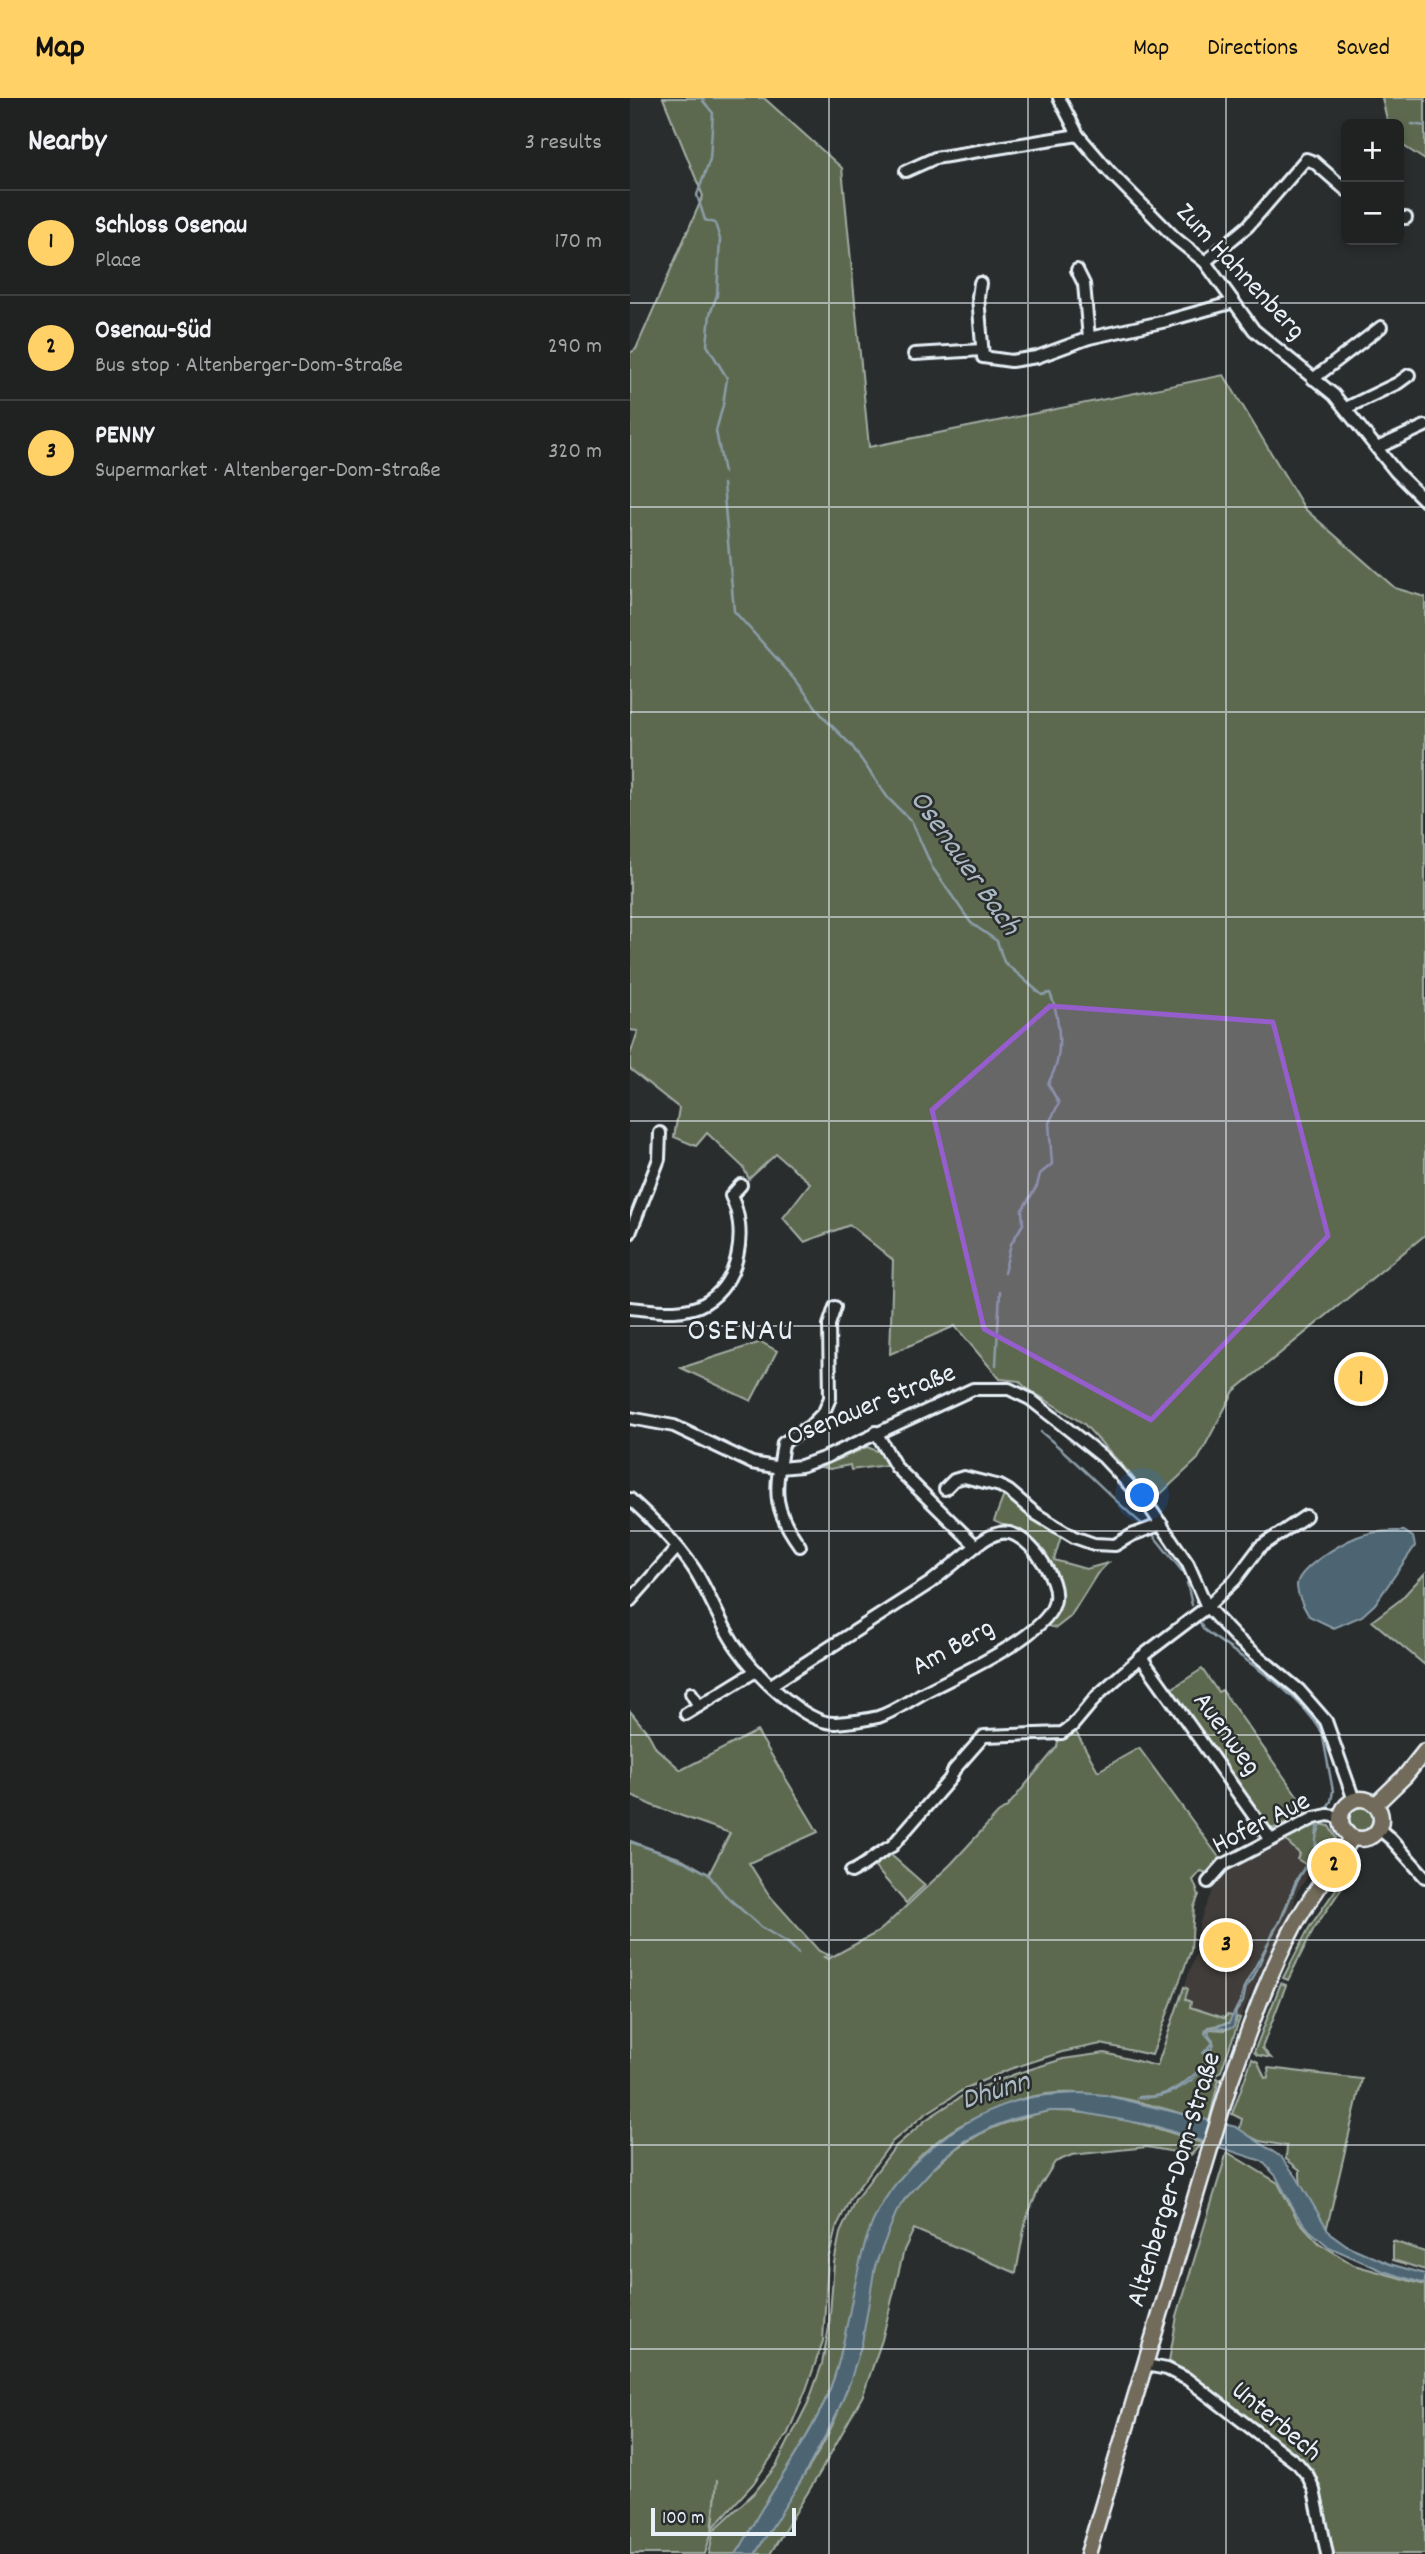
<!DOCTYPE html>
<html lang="en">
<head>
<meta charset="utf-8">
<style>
	body { margin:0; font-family:Dekko,sans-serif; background:#2d2f2f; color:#f1f3f6 }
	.controls { position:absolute; right:21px; top:21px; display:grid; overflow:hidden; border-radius:10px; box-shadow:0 4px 10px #0003 }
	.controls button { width:63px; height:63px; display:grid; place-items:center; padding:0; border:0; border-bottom:2px solid #3d3f40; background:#202222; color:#f1f3f6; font:35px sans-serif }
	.scale { position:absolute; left:21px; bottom:18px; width:145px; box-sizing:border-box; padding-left:7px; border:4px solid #e8f1f8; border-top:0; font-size:19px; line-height:24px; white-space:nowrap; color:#e8f1f8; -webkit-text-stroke:5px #2a2d2e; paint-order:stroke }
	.you { position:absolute; left:513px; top:1398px; width:24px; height:24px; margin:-18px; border:5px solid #fff; border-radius:50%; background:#1a73e8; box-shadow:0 0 0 10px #1a73e833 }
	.badge { display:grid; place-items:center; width:46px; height:46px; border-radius:50%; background:#ffd166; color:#111; font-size:23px; font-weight:700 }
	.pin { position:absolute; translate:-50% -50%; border:4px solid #fff; box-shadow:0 2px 7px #0006 }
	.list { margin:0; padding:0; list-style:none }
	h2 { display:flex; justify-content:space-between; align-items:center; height:91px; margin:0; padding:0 28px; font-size:30px }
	h2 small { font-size:23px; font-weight:400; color:#a2a4a5 }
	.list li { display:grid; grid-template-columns:46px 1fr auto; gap:21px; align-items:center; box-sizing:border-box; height:105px; padding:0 28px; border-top:2px solid #3d3f40 }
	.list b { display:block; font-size:26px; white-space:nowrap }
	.list p { margin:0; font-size:23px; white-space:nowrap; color:#a2a4a5 }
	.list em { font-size:23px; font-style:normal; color:#a2a4a5 }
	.map { position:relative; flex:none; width:795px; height:2456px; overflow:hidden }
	header { display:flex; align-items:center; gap:42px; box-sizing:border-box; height:98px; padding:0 35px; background:#ffd166; color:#111 }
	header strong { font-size:33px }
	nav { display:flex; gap:38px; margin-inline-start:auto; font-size:24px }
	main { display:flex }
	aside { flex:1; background:#202222 }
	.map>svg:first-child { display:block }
</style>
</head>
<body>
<header>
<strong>Map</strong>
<nav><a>Map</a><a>Directions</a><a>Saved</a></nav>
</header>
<main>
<aside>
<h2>Nearby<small>3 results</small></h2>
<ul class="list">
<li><span class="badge">1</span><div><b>Schloss Osenau</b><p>Place</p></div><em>170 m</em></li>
<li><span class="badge">2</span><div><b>Osenau-Süd</b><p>Bus stop · Altenberger-Dom-Straße</p></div><em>290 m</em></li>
<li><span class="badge">3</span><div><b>PENNY</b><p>Supermarket · Altenberger-Dom-Straße</p></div><em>320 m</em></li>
</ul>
</aside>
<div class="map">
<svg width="795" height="2456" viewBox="0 0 795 2456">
	<rect width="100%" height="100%" fill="#2a2d2e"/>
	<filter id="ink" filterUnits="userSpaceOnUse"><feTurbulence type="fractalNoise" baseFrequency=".0143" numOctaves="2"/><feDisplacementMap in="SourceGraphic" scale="14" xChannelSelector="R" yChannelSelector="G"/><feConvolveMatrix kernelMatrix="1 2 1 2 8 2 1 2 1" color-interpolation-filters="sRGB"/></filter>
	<g filter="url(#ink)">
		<path fill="#3f3d3a" d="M 694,1725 L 705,1734 L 705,1747 L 689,1765 L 685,1763 L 677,1780 L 666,1795 L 663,1813 L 642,1851 L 610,1920 L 606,1919 L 606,1914 L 613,1904 L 616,1890 L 623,1881 L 644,1832 L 651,1823 L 662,1793 L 687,1752 L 685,1750 L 666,1782 L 650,1823 L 643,1832 L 621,1880 L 614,1889 L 603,1918 L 597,1917 L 594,1920 L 560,1909 L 555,1901 L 554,1889 L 568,1851 L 569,1828 L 574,1812 L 586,1783 L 599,1771 L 679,1728 Z"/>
		<g fill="#5d6950" stroke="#a2ada4" stroke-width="2">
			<path d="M 33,0 L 134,0 L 212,70 L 239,349 L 594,277 L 675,411 L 765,490 L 795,499 L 795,1137 L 604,1293 L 568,1361 L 522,1404 L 502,1378 L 454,1326 L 395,1289 L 389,1283 L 370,1281 L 325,1228 L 260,1256 L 263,1162 L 220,1127 L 174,1144 L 153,1120 L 180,1085 L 146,1056 L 119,1081 L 113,1069 L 77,1035 L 66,1048 L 44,1039 L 49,1010 L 0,971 L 0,957 L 8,933 L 0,932 L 0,255 L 6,251 L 73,98 Z"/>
			<path d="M 752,0 L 795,0 L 795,62 L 769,45 L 769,26 L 758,26 Z"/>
			<path d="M 131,1244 L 147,1253 L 121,1303 L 51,1270 Z"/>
			<path d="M 237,1349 L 250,1354 L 257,1367 L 221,1372 L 220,1367 L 200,1371 L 191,1369 Z"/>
			<path d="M 374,1397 L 432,1435 L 424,1462 L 456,1471 L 478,1465 L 467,1476 L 440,1519 L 426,1530 L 413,1527 C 438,1495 433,1478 405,1450 C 399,1444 393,1435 385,1431 C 378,1428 371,1427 364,1423 Z"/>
			<path d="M 795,1475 L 795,1567 L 742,1523 L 770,1502 Z"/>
			<path d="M 572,1571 L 588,1594 L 592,1592 L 679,1714 L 640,1732 L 541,1591 Z"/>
			<path d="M 0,1613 L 18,1635 L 26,1650 L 51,1672 L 127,1633 L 188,1734 L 119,1765 L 139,1797 L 189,1853 L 199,1857 L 194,1859 L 198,1861 L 248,1834 L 255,1828 L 321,1766 L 368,1715 L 377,1709 L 427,1649 L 428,1643 L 446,1634 L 468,1673 L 509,1650 L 591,1762 L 577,1775 L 571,1773 L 563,1782 L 569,1797 L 564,1809 L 561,1852 L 522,1957 L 471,1946 L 432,1954 L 380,1971 L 336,1990 L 294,2017 L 262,2044 L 220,2101 L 206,2130 L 198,2162 L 193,2243 L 176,2292 L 158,2335 L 123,2386 L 83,2430 L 87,2382 L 82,2433 L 75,2456 L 0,2456 L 0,1744 L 52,1761 L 79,1776 L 100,1735 L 21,1707 L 0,1696 Z"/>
			<circle cx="730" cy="1721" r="14"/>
			<path d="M 690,1726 L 699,1728 L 706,1740 L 700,1753 L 689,1764 L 686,1762 L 683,1764 L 686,1768 L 683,1771 L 667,1761 L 670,1756 L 655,1742 L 678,1729 Z"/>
			<path d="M 261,1757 L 295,1787 L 276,1805 L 243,1767 L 252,1759 Z"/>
			<path d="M 708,1788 L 712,1790 L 683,1832 L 658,1882 L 653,1880 L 679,1830 Z"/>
			<path d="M 651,1885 L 656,1887 L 632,1950 L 641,1960 L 627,1957 L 624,1954 Z"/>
			<path d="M 554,1889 L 558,1891 L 555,1901 L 561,1904 L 560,1909 L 594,1920 L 597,1917 L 603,1918 L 599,1925 L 579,1929 L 575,1935 L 583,1944 L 581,1949 L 582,1950 L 583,1942 L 578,1936 L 579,1931 L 595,1932 L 606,1924 L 606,1919 L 610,1920 L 591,1973 L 584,1979 L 589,1981 L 579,2023 C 520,2007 457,1984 396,2000 C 376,2006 356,2015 337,2024 C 317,2034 284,2059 273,2079 C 264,2095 259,2116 253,2134 C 236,2183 220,2231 204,2280 C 189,2324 159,2366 135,2406 C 123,2423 120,2438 106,2456 L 79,2456 L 84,2432 L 125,2394 L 146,2368 L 178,2305 L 192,2266 L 199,2229 L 204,2165 L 210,2135 L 225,2102 L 265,2049 L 297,2021 L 337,1995 L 385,1976 L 433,1961 L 475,1955 L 527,1968 Z"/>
			<path d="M 622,1961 L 628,1964 L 635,1980 L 639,1979 L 638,1970 L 732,1981 L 697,2129 C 679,2112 669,2098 670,2072 L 656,2061 L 657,2048 L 629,2043 L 609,2033 L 612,2021 L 602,2016 Z"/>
			<path d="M 420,2013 C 471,2012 523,2028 572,2045 L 561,2057 L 517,2049 L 442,2057 L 425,2064 L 409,2090 L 396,2121 L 386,2175 L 284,2131 L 274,2152 L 252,2242 L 233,2297 L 191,2373 L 140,2456 L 125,2456 C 151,2410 185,2367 206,2319 C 214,2298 218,2274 224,2252 C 236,2207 244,2158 265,2115 C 272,2103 283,2092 292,2082 C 329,2041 366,2024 420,2013 Z"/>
			<path d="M 597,2054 L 648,2085 L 667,2121 L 689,2145 L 724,2167 L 795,2187 L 795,2456 L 701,2456 L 687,2380 L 683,2372 L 539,2263 L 547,2218 Z"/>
			<path d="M 763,2143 L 795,2154 L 795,2172 L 763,2162 Z"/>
		</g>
		<g fill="#4d6572" stroke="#8b9da8" stroke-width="2">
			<path d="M 765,1433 L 774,1433 L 783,1439 L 785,1448 L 745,1506 L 732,1518 L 704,1530 L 679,1518 C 674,1509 667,1498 667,1487 C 668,1470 712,1445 727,1439 C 739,1434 752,1433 765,1433 Z"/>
			<path d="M 687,1729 L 690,1729 L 686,1741 L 687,1752 L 669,1779 L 651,1823 L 644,1832 L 623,1881 L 616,1890 L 613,1904 L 606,1914 L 604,1929 C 596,1934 586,1926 577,1932 L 584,1946 L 582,1950 L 575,1954 L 580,1964 C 569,1979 543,1998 523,1999 C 517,2000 512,1999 507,2000 C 512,1997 517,1999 523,1998 C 544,1996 564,1977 578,1964 L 573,1955 L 583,1945 L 575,1935 L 576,1931 L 599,1925 L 610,1903 L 614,1889 L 650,1823 L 666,1782 L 685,1752 Z"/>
			<path d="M 451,1995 L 474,1997 L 606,2029 L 651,2059 L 666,2078 L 700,2135 L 718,2148 L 760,2166 L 795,2176 L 795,2186 L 753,2173 L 699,2149 L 679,2132 L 666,2116 L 646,2078 L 632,2063 L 525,2028 L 443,2013 L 420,2013 L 386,2020 L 365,2028 L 335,2043 L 310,2063 L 274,2102 L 266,2115 L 245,2168 L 232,2245 L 220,2284 L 206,2318 L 172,2381 L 125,2456 L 106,2456 C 119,2438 123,2423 135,2406 C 159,2366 189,2325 204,2280 C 219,2233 222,2183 238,2136 C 261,2070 332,2015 398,2000 C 416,1996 434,1996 451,1995 Z"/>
		</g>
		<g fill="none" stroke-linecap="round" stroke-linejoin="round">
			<g stroke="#8b9da8" stroke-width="2.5">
				<path d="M 74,0 L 73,3 L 83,15 L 80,61 L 67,97 L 75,122 L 85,125 L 90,141 L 87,197 L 80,216 L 77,247 L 97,280 L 93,307 L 86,333 L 94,375"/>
				<path d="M 782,26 L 795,28"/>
				<path d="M 93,386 L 104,513 L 165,581 L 194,620 L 222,648 L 258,700 L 282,724 L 302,769 L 341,825 L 367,843 L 374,864 L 412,897 L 420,895 C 428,914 432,944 427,964 C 425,972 421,979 418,986 L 429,1005 L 419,1025 L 422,1066 L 410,1076 L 407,1088 L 392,1112 L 393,1126 L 381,1146 L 374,1175"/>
				<path d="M 366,1267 L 370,1193"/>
				<path d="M 411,1334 C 447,1363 477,1396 512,1426"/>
				<path d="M 524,1438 L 552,1473"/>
				<path d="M 557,1485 L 562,1507"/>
				<path d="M 569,1522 L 573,1531 C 611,1560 667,1592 692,1634 L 703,1693 L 701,1703 L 696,1711"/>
				<path d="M 0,1743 L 56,1764 L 78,1776 L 95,1797 L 131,1829 L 158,1845 L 168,1855"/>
			</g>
			<g stroke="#e8f1f8" stroke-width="16">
				<g id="minor">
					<path d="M 429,0 L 448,37 L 479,73 L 545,140 L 575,164 L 624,232 L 704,297 L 766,374 L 795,403"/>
					<path d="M 276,73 L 305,60 L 448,37"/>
					<path d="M 769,120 L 776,120"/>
					<path d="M 575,164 L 618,128 L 676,61 L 684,64 L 716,92"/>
					<path d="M 447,172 L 454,186 L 459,240"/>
					<path d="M 350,185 L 348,199 L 353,259 L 381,263 L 407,259 L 459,240 L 536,223 L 604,204"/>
					<path d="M 284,256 L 352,252"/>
					<path d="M 683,281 L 751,229"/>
					<path d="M 716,310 L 768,285 L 779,277"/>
					<path d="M 747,350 L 795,328"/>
					<path d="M 0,1135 L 29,1061 L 30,1035"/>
					<path d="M 0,1210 C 24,1212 53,1218 75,1205 C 110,1185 118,1132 101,1098 L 111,1087"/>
					<path d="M 0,1320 L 44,1328 L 122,1365 L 150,1370 L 171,1368 L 196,1359 L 343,1291 L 379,1291 L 400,1301 L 473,1359 L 518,1407 L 558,1466 L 577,1509 L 606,1540 L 669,1592 L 696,1623 L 724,1702"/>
					<path d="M 315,1391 L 324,1382 L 334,1379 L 370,1388 L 379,1393 L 406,1416 L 444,1439 L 464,1446 L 485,1447 L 502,1437 L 532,1426"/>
					<path d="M 0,1401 C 23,1422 47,1445 64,1471 C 80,1496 90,1526 107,1550 C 124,1574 175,1627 206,1625 C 219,1624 235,1622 248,1619 C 264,1614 280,1602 295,1594 C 325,1578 414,1539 424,1506 C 431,1484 405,1447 385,1437 C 371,1430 357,1439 346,1448"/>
					<path d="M 170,1448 C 140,1407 146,1392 153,1345 L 180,1328 L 194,1314 L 200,1300 L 199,1227 L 205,1209"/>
					<path d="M 0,1503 L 47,1450"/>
					<path d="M 511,1559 L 641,1742"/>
					<path d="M 141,1587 L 300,1485 L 346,1448 L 266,1369 L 246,1334"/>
					<path d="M 61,1595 L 69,1608"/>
					<path d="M 56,1616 L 126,1573"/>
					<path d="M 749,1731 L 761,1741 L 795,1779"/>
					<path d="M 221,1774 C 236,1768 247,1755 262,1748 L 320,1681 L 324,1672 L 354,1638 L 432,1635 L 442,1628 L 468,1597 L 511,1559 L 577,1509 L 605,1482 L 630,1449 L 676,1418"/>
					<path d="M 578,1784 L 593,1767 L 684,1720 L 698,1717 L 710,1719"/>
					<path d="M 516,2267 L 537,2271 L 557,2281 L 668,2366 L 678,2378 L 684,2392 L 697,2456"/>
				</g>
			</g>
			<g stroke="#e8f1f8" stroke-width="19">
				<g id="major">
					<circle cx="731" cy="1721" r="20"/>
					<path d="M 745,1707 L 775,1678 L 795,1653"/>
					<path d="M 458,2456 L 600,1984 C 619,1932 637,1879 663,1830 C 680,1798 703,1770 722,1740"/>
				</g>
			</g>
			<use href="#minor" stroke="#2a2d2e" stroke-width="10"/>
			<use href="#major" stroke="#726b5a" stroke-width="14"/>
		</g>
	</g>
	<path fill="#965dcd" fill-opacity="0.2" stroke="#965dcd" stroke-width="5" stroke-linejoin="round" d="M 420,908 L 643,924 L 698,1138 L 521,1322 L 354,1231 L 302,1012 Z"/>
	<path fill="none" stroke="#e8f1f8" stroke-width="2" stroke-opacity="0.55" d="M 199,0 L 199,2456M 398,0 L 398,2456M 596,0 L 596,2456M 0,205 L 795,205M 0,409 L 795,409M 0,614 L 795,614M 0,819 L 795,819M 0,1023 L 795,1023M 0,1228 L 795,1228M 0,1433 L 795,1433M 0,1637 L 795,1637M 0,1842 L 795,1842M 0,2047 L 795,2047M 0,2251 L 795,2251"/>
	<g text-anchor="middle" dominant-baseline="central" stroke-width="5" stroke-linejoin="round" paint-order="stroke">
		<g font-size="28" fill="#e8f1f8" stroke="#2a2d2e">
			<text transform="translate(609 175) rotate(47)">Zum Hahnenberg</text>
			<text transform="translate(242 1309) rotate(-22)">Osenauer Straße</text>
			<text transform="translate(324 1551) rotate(-29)">Am Berg</text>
			<text transform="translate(595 1637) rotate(54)">Auenweg</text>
			<text transform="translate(632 1727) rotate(-27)">Hofer Aue</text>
			<text transform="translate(546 2082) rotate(-73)">Altenberger-Dom-Straße</text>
			<text transform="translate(645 2325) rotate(40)">Unterbech</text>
		</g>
		<g font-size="30" font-style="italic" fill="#aab9c2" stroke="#2a2d2e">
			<text transform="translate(333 766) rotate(55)">Osenauer Bach</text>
			<text transform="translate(366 1995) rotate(-17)">Dhünn</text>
		</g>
		<g font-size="32" letter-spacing="2" fill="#e8f1f8" stroke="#2a2d2e">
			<text x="111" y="1235">OSENAU</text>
		</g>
	</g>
</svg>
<div class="controls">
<button>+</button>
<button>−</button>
</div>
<div class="scale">100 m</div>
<div class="you"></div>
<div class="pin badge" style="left:731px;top:1281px">1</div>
<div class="pin badge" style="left:704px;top:1767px">2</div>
<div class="pin badge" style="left:596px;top:1847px">3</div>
</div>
</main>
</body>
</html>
